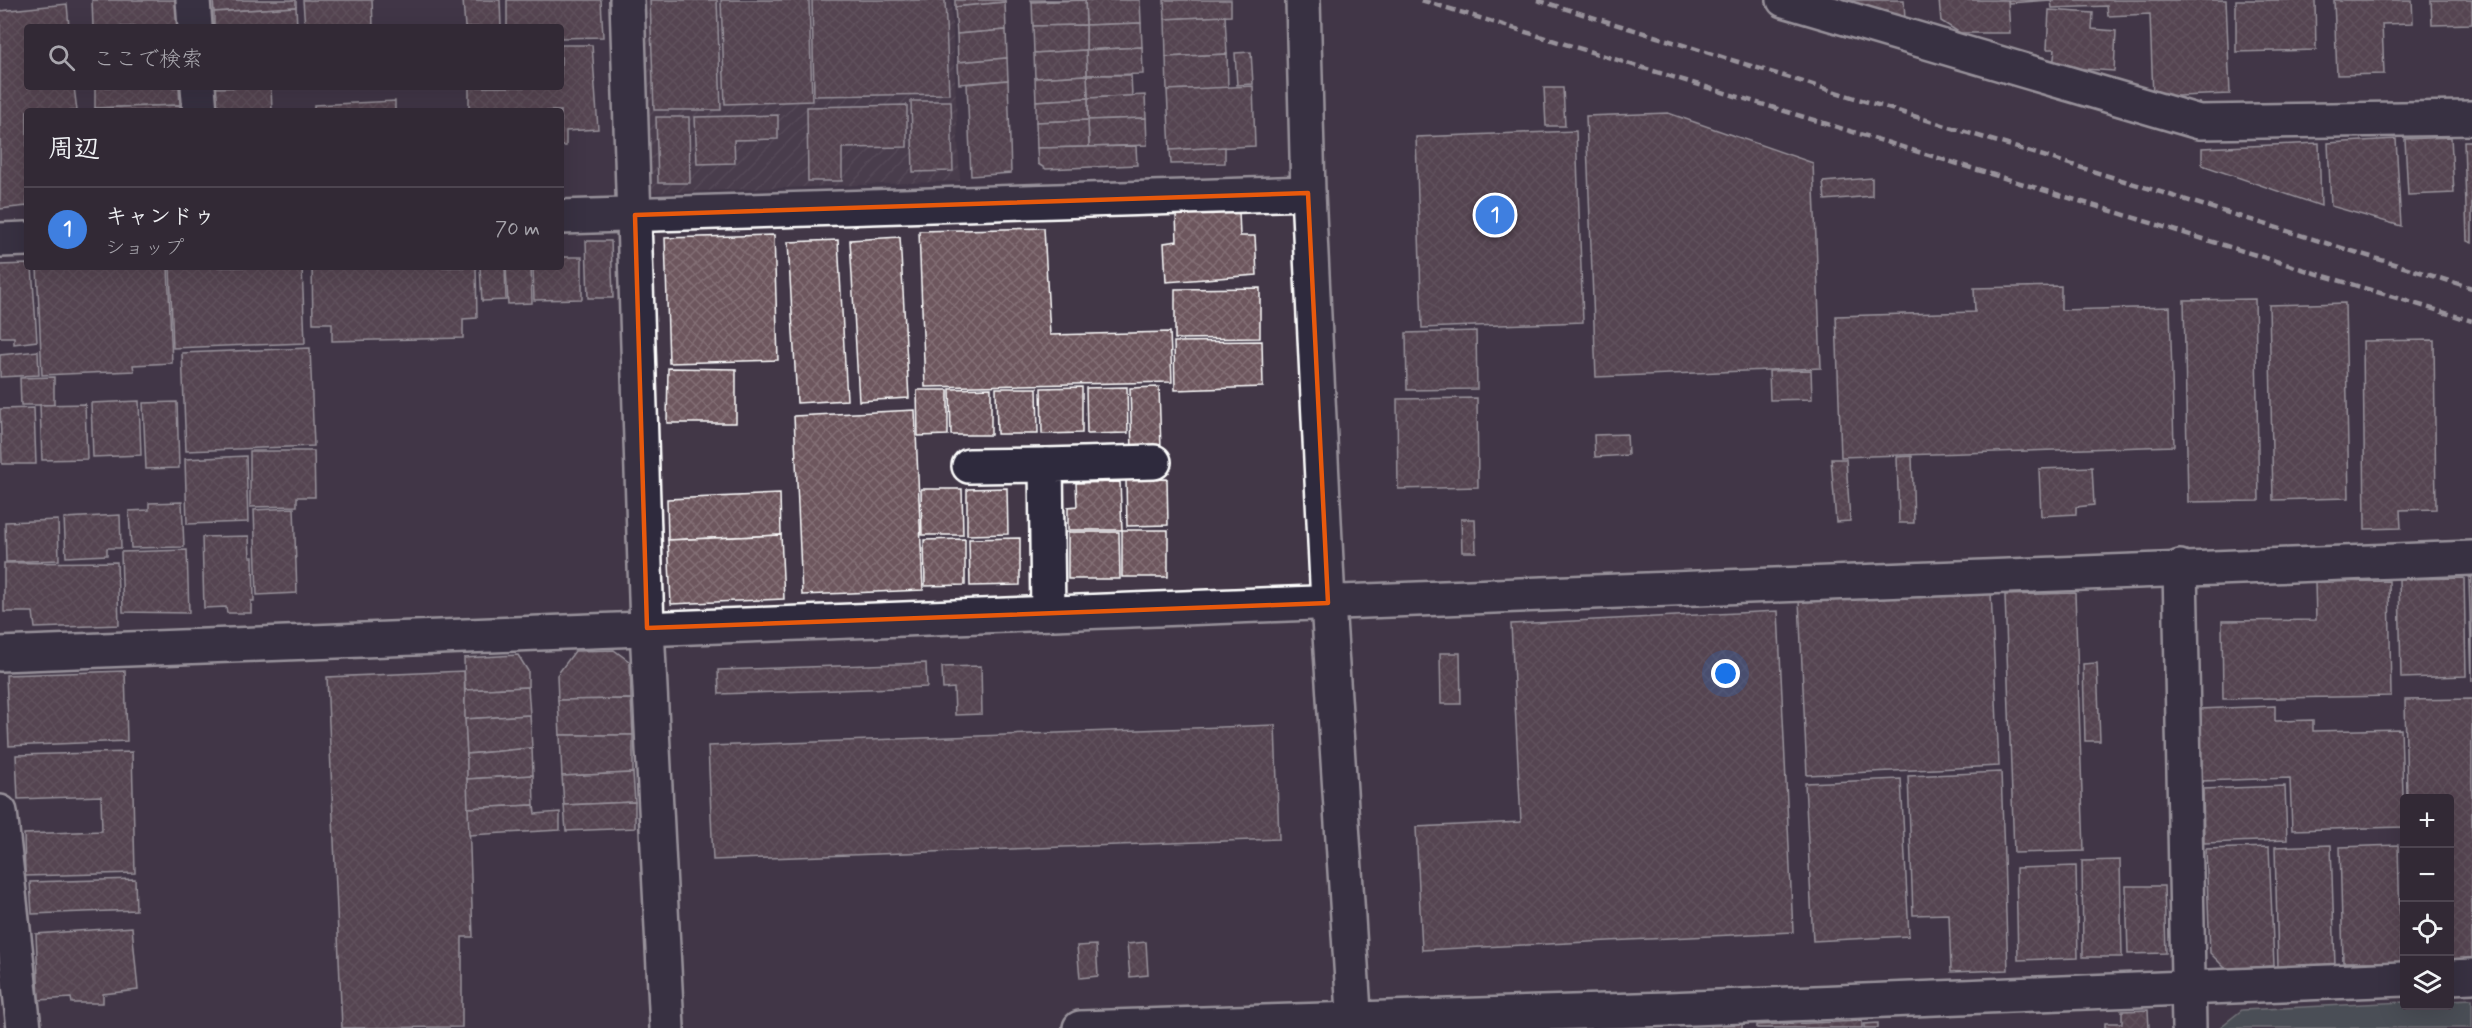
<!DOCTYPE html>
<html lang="ja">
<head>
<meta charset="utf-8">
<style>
	body { margin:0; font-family:Mynerve,"Klee One",sans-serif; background:#3d3541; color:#f1f3f6 }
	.controls { position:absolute; right:18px; bottom:18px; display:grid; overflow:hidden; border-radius:6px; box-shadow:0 6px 24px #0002 }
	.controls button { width:54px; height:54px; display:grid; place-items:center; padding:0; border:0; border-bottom:2px solid #4d4550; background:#322935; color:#f1f3f6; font:30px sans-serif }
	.you { position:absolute; left:1726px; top:674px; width:21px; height:21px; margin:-15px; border:4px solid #fff; border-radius:50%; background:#1a73e8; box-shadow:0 0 0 9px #1a73e833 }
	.badge { display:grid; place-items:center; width:39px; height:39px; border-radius:50%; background:#bca0f2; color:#fff; font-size:20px; font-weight:700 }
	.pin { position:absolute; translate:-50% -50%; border:3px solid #fff; box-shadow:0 2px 6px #0006 }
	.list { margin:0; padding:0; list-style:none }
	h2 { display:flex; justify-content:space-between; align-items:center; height:78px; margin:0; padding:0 24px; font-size:26px }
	h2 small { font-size:20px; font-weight:400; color:#a8a6ad }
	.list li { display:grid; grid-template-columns:39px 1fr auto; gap:18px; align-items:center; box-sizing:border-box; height:84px; padding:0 24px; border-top:2px solid #4d4550 }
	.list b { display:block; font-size:22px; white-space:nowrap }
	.list p { margin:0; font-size:20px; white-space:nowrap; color:#a8a6ad }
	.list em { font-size:20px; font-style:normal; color:#a8a6ad }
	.icon { flex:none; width:33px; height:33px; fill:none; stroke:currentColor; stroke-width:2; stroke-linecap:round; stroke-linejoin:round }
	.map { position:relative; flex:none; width:2472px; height:1028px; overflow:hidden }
	.search { position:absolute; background:#322935; box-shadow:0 6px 24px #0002; left:24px; top:24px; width:540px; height:66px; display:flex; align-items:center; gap:15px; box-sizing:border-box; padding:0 21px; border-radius:6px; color:#a8a6ad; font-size:22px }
	.panel { position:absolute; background:#322935; box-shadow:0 6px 24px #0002; left:24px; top:108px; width:540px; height:162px; border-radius:6px }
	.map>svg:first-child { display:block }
</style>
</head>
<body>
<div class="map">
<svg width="2472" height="1028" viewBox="0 0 2472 1028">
	<defs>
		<pattern id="industrial-furrows" width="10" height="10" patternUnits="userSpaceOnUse" patternTransform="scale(1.5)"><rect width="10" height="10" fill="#534452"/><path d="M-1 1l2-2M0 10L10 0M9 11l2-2" fill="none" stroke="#6d606c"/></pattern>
		<pattern id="building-cross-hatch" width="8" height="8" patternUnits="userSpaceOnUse" patternTransform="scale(1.5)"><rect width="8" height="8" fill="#6d565d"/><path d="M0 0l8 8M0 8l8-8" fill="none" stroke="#836f75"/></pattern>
	</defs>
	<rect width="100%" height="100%" fill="#423747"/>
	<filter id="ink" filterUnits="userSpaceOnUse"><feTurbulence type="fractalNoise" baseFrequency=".0167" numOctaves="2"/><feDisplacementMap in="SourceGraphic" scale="12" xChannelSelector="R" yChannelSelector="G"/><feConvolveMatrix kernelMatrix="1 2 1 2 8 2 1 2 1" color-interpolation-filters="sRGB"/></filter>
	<g filter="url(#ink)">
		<path fill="url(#industrial-furrows)" d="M 644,0 L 951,0 L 960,181 L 652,193 Z"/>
		<path fill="#566c67" stroke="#aab6b3" stroke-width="1.5" d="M 2472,999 L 2472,1028 L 2219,1028 L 2242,1010 L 2404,1002 L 2404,1006 L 2450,1006 L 2450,1000 Z"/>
		<g fill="url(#building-cross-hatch)" stroke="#fff" stroke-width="1.5">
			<path d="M 92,0 L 176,0 L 177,27 L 93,27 Z"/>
			<path d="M 213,0 L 296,0 L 296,7 L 214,12 Z"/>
			<path d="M 303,0 L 372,0 L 373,27 L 305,27 Z"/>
			<path d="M 463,0 L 500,0 L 501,27 L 465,27 Z"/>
			<path d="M 507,0 L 601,0 L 603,37 L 561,38 L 561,27 L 507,27 Z"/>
			<path d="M 650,0 L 717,0 L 721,110 L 654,110 Z"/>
			<path d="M 721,0 L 809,0 L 812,101 L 725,104 Z"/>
			<path d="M 812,0 L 945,0 L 949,94 L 814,96 Z"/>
			<path d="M 955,0 L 1005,0 L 1005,2 L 955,7 Z"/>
			<path d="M 1031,0 L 1085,0 L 1032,2 Z"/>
			<path d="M 1085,0 L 1140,0 L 1141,23 L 1086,25 Z"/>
			<path d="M 1085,0 L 1086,25 L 1033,26 L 1032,2 Z"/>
			<path d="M 1164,0 L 1231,0 L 1231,16 L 1165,19 Z"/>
			<path d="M 1830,0 L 1904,0 L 1905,21 Z"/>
			<path d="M 1939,0 L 2008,0 L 2010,33 L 1960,33 L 1941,21 Z"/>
			<path d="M 2008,0 L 2226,0 L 2230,94 L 2153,97 L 2150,14 L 2108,16 L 2107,6 L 2052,8 L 2051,0 L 2009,3 Z"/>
			<path d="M 2236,0 L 2315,0 L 2316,50 L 2236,52 Z"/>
			<path d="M 2334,0 L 2412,0 L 2413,23 L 2382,24 L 2384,74 L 2337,75 Z"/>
			<path d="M 2431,0 L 2472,0 L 2472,24 L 2432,25 Z"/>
			<path d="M 1005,2 L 1006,30 L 957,34 L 955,7 Z"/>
			<path d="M 67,4 L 69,27 L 27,27 L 27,87 L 74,87 L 77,111 L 27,111 L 27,206 L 0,209 L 0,11 Z"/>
			<path d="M 296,7 L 297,27 L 214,27 L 214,12 Z"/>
			<path d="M 2049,10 L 2093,13 L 2092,29 L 2116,31 L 2114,71 L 2053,67 L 2055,49 L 2047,49 Z"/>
			<path d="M 1225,16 L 1227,54 L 1166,57 L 1165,19 Z"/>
			<path d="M 1141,23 L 1142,47 L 1086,50 L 1086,25 Z"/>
			<path d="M 1086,25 L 1086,50 L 1034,53 L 1033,26 Z"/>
			<path d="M 1006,30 L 1007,58 L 958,62 L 957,34 Z"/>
			<path d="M 561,45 L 592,45 L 598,129 L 566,131 L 566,146 L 561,146 L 561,111 L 469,111 L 469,87 L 561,87 Z"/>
			<path d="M 1142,47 L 1143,74 L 1087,75 L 1086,50 Z"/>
			<path d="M 1086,50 L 1087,75 L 1035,78 L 1034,53 Z"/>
			<path d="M 1251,52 L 1253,84 L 1237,85 L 1235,53 Z"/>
			<path d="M 1227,54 L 1228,88 L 1167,90 L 1166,57 Z"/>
			<path d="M 1007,58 L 1008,80 L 959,84 L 958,62 Z"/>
			<path d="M 1087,75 L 1131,75 L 1132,96 L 1088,98 Z"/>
			<path d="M 1087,75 L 1088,98 L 1036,101 L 1035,78 Z"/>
			<path d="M 1008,80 L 1011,173 L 971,176 L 967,84 Z"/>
			<path d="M 1253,86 L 1255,146 L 1170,150 L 1167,90 Z"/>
			<path d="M 95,87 L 179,87 L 180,105 L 95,108 Z"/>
			<path d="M 271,87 L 272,111 L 206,111 L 206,88 Z"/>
			<path d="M 1544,88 L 1563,88 L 1565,126 L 1546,126 Z"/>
			<path d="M 1145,95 L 1146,118 L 1088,120 L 1088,98 Z"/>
			<path d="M 1088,98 L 1088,120 L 1036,122 L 1036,101 Z"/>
			<path d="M 395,101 L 395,111 L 314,111 L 314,105 Z"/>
			<path d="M 911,101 L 951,101 L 953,171 L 913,172 Z"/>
			<path d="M 180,105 L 180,111 L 95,111 L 95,108 Z"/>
			<path d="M 907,105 L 907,147 L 842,148 L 842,181 L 808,181 L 807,107 Z"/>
			<path d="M 1668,113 L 1813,163 L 1821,368 L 1596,377 L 1586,116 Z"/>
			<path d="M 778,115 L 778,139 L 734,140 L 735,163 L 697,164 L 695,117 Z"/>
			<path d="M 656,117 L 689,117 L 690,183 L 658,183 Z"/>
			<path d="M 1146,118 L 1147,145 L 1089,147 L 1088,120 Z"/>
			<path d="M 1088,120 L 1089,147 L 1037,148 L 1036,122 Z"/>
			<path d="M 1576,131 L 1583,322 L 1422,328 L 1416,137 Z"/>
			<path d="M 2451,137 L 2454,193 L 2408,195 L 2405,139 Z"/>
			<path d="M 2396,139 L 2401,226 L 2331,206 L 2328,143 Z"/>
			<path d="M 2464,141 L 2472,141 L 2472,243 L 2467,241 Z"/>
			<path d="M 2319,143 L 2321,206 L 2202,165 L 2202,148 Z"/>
			<path d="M 1136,146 L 1137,165 L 1046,169 L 1038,164 L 1037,148 Z"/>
			<path d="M 1225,147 L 1225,163 L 1171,164 L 1170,150 Z"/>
			<path d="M 1872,178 L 1872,196 L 1825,200 L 1823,182 Z"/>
			<path d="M 1239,212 L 1240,236 L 1255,236 L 1257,275 L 1166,282 L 1164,243 L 1177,241 L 1176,215 Z"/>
			<path d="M 1044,228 L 1050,335 L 1170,332 L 1172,382 L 925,387 L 919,231 Z"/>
			<path d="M 774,235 L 778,360 L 669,363 L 665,238 Z"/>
			<path d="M 900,237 L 909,398 L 859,401 L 850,240 Z"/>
			<path d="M 838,240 L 847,400 L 797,403 L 788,242 Z"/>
			<path d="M 586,241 L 611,241 L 613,298 L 588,298 Z"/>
			<path d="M 561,257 L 582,257 L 582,299 L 534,300 L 533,267 L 561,267 Z"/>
			<path d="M 27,264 L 27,267 L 32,267 L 37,341 L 14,344 L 14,337 L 0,337 L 0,265 Z"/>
			<path d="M 37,267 L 168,267 L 172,363 L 133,365 L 134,371 L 42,375 Z"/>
			<path d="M 170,267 L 302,267 L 305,343 L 173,348 Z"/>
			<path d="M 312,267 L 476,267 L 477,318 L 463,319 L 463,338 L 332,341 L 332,323 L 313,323 Z"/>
			<path d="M 480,267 L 505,267 L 506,300 L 482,301 Z"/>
			<path d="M 506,267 L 531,267 L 532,303 L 508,304 Z"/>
			<path d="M 2061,286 L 2061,310 L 2170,307 L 2174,446 L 1841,457 L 1836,316 L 1975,312 L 1974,288 Z"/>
			<path d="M 1260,288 L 1260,338 L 1175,339 L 1175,289 Z"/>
			<path d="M 2255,299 L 2259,501 L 2188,502 L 2184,300 Z"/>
			<path d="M 2345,303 L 2349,498 L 2273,500 L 2269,305 Z"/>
			<path d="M 1476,331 L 1477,389 L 1407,390 L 1406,333 Z"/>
			<path d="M 2434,340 L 2436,509 L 2400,510 L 2401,528 L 2365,529 L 2363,341 Z"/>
			<path d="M 1262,341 L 1263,387 L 1175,390 L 1174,342 Z"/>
			<path d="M 310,348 L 314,446 L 186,451 L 182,353 Z"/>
			<path d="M 38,351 L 39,375 L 0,377 L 0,355 Z"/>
			<path d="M 668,368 L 736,369 L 736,423 L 667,423 Z"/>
			<path d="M 1811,370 L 1812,399 L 1770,400 L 1769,371 Z"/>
			<path d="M 54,377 L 54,405 L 21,405 L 20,378 Z"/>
			<path d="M 1082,387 L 1082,433 L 1042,434 L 1041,388 Z"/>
			<path d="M 1127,387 L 1128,433 L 1087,434 L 1086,388 Z"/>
			<path d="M 1159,387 L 1161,449 L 1132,450 L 1130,388 Z"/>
			<path d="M 991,388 L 991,435 L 951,435 L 950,389 Z"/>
			<path d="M 996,388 L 1037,388 L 1038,434 L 997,434 Z"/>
			<path d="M 917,390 L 948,390 L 948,435 L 918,436 Z"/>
			<path d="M 1477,398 L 1478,487 L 1398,489 L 1397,399 Z"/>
			<path d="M 139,401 L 141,455 L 93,457 L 91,403 Z"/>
			<path d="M 177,402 L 179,468 L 146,469 L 143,403 Z"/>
			<path d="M 85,404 L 87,459 L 42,460 L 40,405 Z"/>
			<path d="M 34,408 L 36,464 L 2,464 L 0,409 Z"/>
			<path d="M 915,410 L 923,590 L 802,595 L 794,416 Z"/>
			<path d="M 1627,434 L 1628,455 L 1595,457 L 1594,435 Z"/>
			<path d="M 250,451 L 314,451 L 315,497 L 297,497 L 297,506 L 250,507 Z"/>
			<path d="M 246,456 L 248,522 L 187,524 L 185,459 Z"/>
			<path d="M 1912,456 L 1914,523 L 1899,523 L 1897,457 Z"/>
			<path d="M 1831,459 L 1846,459 L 1850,521 L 1836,522 Z"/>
			<path d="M 2092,467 L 2094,505 L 2076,507 L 2076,514 L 2041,516 L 2039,469 Z"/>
			<path d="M 1167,479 L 1168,525 L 1127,526 L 1126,480 Z"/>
			<path d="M 1120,482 L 1122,530 L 1068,530 L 1068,507 L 1077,506 L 1076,483 Z"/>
			<path d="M 1007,488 L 1008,534 L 967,535 L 967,489 Z"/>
			<path d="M 921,489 L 962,489 L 963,535 L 922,535 Z"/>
			<path d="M 780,494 L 781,535 L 668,540 L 667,499 Z"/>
			<path d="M 182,502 L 184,547 L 131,548 L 129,511 L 149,510 L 149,503 Z"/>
			<path d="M 294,508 L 297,593 L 257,595 L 254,510 Z"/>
			<path d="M 120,515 L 121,548 L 107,548 L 107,555 L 66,557 L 64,518 Z"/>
			<path d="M 1461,519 L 1475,519 L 1476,552 L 1462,552 Z"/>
			<path d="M 58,520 L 59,560 L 6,562 L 5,522 Z"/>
			<rect x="1122" y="530" width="46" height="47"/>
			<path d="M 1068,532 L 1119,532 L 1120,579 L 1068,579 Z"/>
			<path d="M 781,535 L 784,599 L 671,604 L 668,540 Z"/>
			<path d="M 249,536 L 250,557 L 253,557 L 254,601 L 251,601 L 251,613 L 227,613 L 226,607 L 204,608 L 202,537 Z"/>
			<path d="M 1020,538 L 1020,585 L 970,586 L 969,539 Z"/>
			<path d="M 965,539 L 965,585 L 925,586 L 924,540 Z"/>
			<path d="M 187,550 L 189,613 L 123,612 L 121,552 Z"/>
			<path d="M 117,562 L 119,625 L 35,628 L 33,612 L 4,612 L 4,563 Z"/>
			<path d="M 2472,577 L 2472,682 L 2469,578 Z"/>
			<path d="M 2464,578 L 2466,676 L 2401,678 L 2399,579 Z"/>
			<path d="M 2389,581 L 2391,696 L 2223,699 L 2222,621 L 2316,620 L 2315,582 Z"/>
			<path d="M 1991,592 L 1999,766 L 1807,775 L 1799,600 Z"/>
			<path d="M 2075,593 L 2084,851 L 2014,853 L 2005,595 Z"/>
			<path d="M 1778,611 L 1793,932 L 1422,950 L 1416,827 L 1521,822 L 1511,624 Z"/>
			<path d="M 614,650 L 630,662 L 631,699 L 558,700 L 557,675 L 575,651 Z"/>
			<path d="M 1440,653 L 1460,653 L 1461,704 L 1441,704 Z"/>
			<path d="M 518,655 L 528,671 L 528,687 L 465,690 L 464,658 Z"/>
			<path d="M 926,663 L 927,687 L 719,694 L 718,670 Z"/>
			<path d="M 2097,663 L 2100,741 L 2085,741 L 2083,664 Z"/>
			<path d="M 981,666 L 982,714 L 955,715 L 954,688 L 943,689 L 942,667 Z"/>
			<path d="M 125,671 L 127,741 L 9,746 L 6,675 Z"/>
			<path d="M 464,671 L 473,937 L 462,937 L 462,1027 L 342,1028 L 327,677 Z"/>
			<path d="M 528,687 L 530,715 L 465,719 L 465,690 Z"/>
			<path d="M 631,699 L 633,735 L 560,735 L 558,700 Z"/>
			<path d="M 2472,699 L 2472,958 L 2450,959 L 2450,798 L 2407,798 L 2405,700 Z"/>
			<path d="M 2275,706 L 2275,721 L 2313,720 L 2313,731 L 2401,729 L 2404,827 L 2292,830 L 2290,778 L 2201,781 L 2199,709 Z"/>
			<path d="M 530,715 L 532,748 L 467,754 L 465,719 Z"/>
			<path d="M 1275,725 L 1279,839 L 713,860 L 708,746 Z"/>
			<path d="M 560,735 L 633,735 L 633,773 L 562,776 Z"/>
			<path d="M 532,748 L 533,775 L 467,779 L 467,754 Z"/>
			<path d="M 132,752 L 135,873 L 25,876 L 24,834 L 102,831 L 101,796 L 18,799 L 16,755 Z"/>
			<path d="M 2001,772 L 2008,970 L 1951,972 L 1949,914 L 1913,915 L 1908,776 Z"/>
			<path d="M 633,773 L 635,802 L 564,805 L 562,776 Z"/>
			<path d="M 533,775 L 534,805 L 468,808 L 467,779 Z"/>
			<path d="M 1901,779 L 1909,936 L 1813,941 L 1805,783 Z"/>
			<path d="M 2285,786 L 2287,840 L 2204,843 L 2203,789 Z"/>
			<path d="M 635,802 L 635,828 L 566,831 L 564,805 Z"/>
			<path d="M 534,805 L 535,814 L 560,812 L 560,830 L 469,835 L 468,808 Z"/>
			<path d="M 2331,845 L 2335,966 L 2278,967 L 2275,847 Z"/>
			<path d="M 2398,845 L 2401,962 L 2343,962 L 2340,847 Z"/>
			<path d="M 2269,847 L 2274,966 L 2226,969 L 2210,953 L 2206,849 Z"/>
			<path d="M 2120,860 L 2122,957 L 2083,957 L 2082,861 Z"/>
			<path d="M 2076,866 L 2078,958 L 2018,960 L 2016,868 Z"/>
			<path d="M 135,879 L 136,910 L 32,914 L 30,882 Z"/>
			<path d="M 2126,886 L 2164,886 L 2166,953 L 2128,954 Z"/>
			<path d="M 132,927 L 138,990 L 103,994 L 103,1003 L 72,1003 L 71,998 L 39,1000 L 36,934 Z"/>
			<path d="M 1146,942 L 1148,975 L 1130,977 L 1127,944 Z"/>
			<path d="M 1096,945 L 1098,976 L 1080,978 L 1077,946 Z"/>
			<path d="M 2148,1010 L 2149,1028 L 2105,1028 L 2105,1023 L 2122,1023 L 2122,1011 Z"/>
			<path d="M 1862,1021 L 1862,1028 L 1757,1028 L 1757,1025 Z"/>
			<path d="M 1742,1023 L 1742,1028 L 1711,1028 L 1711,1025 Z"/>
			<path d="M 1878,1023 L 1878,1028 L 1864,1028 L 1864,1024 Z"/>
		</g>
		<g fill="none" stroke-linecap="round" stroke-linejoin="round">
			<g stroke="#fff" stroke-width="38">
				<g id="minor">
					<path d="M 193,0 L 195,27"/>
					<path d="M 627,0 L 647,628 L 667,1028"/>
					<path d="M 1303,0 L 1308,193 L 1328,603 L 1355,1028"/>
					<path d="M 1784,0 L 2199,122 L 2472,118"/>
					<path d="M 198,87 L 200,111"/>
					<path d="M 561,217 L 1308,193"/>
					<path d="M 0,240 L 27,239"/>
					<path d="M 969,466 L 1046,465"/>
					<path d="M 2180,567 L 2189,1028"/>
					<path d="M 1048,613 L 1046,465 L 1154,462"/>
					<path d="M 0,654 L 2472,558"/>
					<path d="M 0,812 L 24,1028"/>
					<path d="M 2450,977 L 2472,976"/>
					<path d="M 1080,1028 L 1668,1009 L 2404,979"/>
				</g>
			</g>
			<use href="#minor" stroke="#2f2a3d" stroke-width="33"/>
			<g stroke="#fff" stroke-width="4.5" stroke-dasharray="9 4.5" stroke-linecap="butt">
				<path d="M 1421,0 L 2472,321"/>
				<path d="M 1537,0 L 2472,288"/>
			</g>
		</g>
	</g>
	<path d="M0 0H2472V1028H0ZM 1308,193 L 1328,603 L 647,628 L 635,215 Z" fill="#423747" fill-opacity=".55" fill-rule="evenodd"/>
	<path fill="none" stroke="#e8590c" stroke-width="4.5" stroke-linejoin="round" d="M 1308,193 L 1328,603 L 647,628 L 635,215 Z"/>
</svg>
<div class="controls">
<button>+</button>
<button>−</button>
<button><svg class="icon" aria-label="locate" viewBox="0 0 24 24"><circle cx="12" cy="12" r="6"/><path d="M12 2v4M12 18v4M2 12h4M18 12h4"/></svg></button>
<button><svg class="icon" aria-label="layers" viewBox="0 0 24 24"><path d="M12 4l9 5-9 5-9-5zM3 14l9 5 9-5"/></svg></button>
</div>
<div class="you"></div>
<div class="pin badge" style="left:1495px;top:215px;background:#3f7fe0">1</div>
<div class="search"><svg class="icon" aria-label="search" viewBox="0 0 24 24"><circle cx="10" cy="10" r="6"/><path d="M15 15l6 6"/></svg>ここで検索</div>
<section class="panel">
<h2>周辺<small></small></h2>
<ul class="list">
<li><span class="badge" style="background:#3f7fe0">1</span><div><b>キャンドゥ</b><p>ショップ</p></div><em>70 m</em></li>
</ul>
</section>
</div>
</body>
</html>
